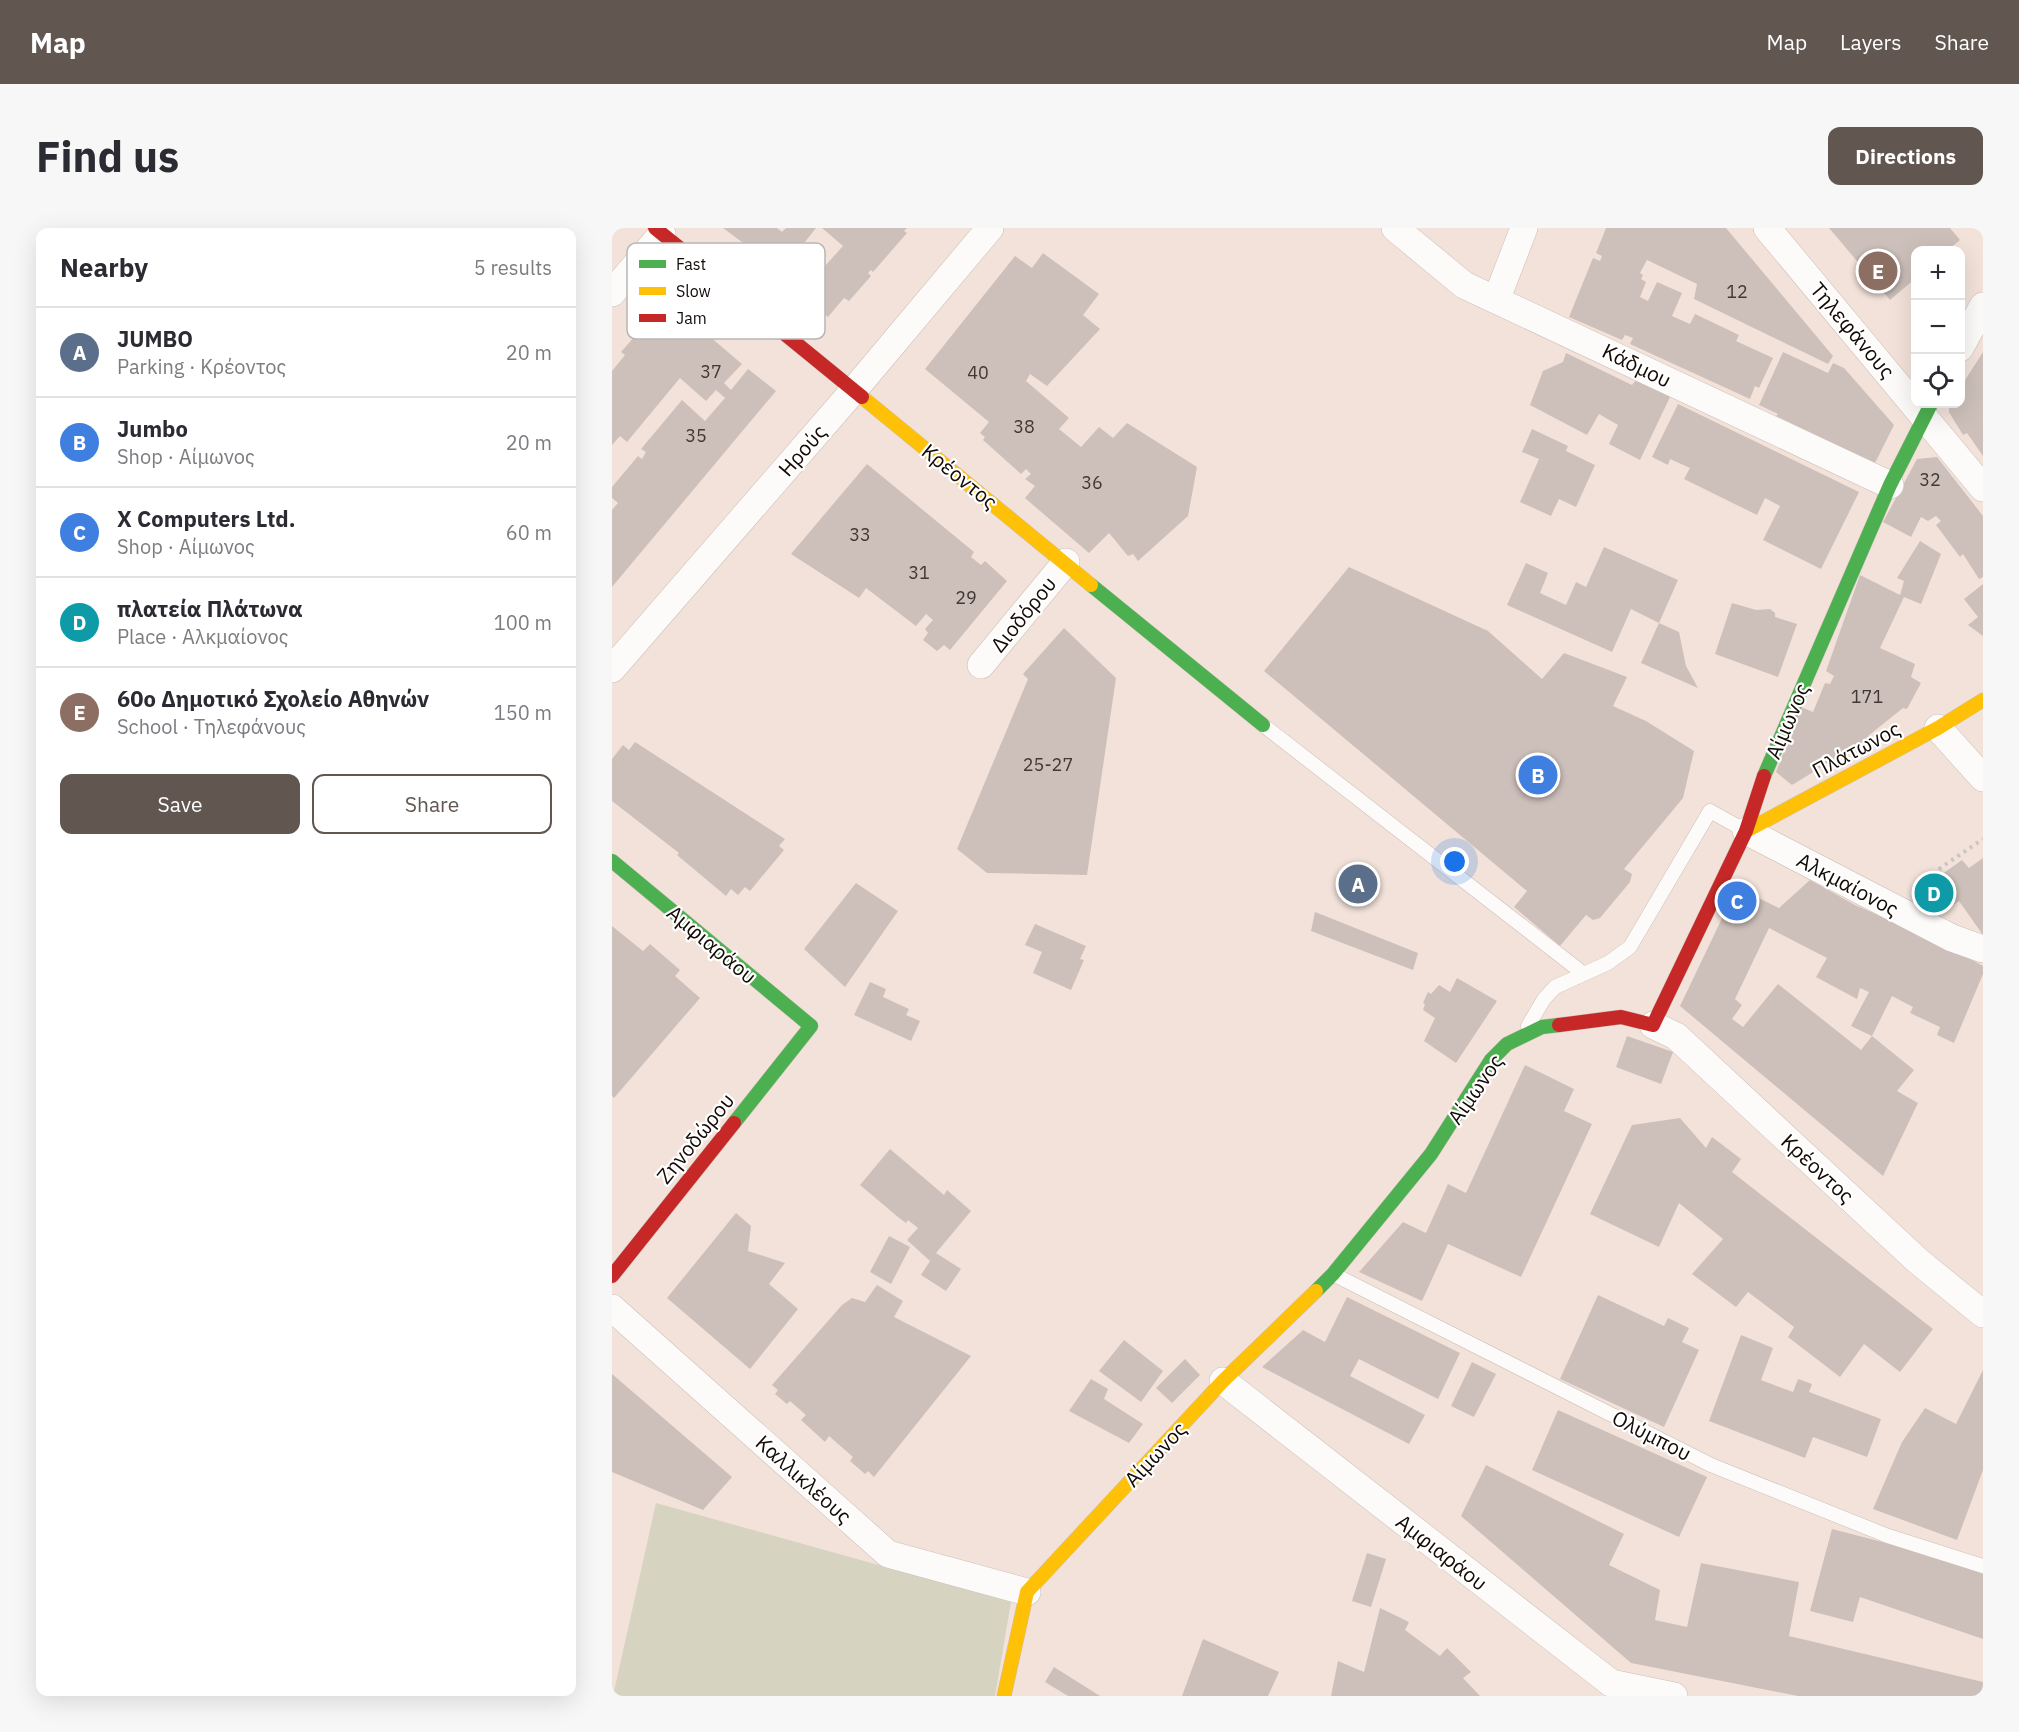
<!DOCTYPE html>
<html lang="en">
<head>
<meta charset="utf-8">
<style>
	body { margin:0; font-family:"IBM Plex Sans",sans-serif; background:#f7f7f7; color:#2b2b33 }
	.controls { position:absolute; right:18px; top:18px; display:grid; overflow:hidden; border-radius:12px; box-shadow:0 6px 24px #0002 }
	.controls button { width:54px; height:54px; display:grid; place-items:center; padding:0; border:0; border-bottom:2px solid #e1e1e2; background:#fff; color:#2b2b33; font:30px sans-serif }
	.you { position:absolute; left:843px; top:634px; width:21px; height:21px; margin:-15px; border:4px solid #fff; border-radius:50%; background:#1a73e8; box-shadow:0 0 0 9px #1a73e833 }
	.badge { display:grid; place-items:center; width:39px; height:39px; border-radius:50%; background:#615650; color:#fff; font-size:20px; font-weight:700 }
	.pin { position:absolute; translate:-50% -50%; border:3px solid #fff; box-shadow:0 2px 6px #0006 }
	.list { margin:0; padding:0; list-style:none }
	h2 { display:flex; justify-content:space-between; align-items:center; height:78px; margin:0; padding:0 24px; font-size:26px }
	h2 small { font-size:20px; font-weight:400; color:#7c7c81 }
	.list li { display:grid; grid-template-columns:39px 1fr auto; gap:18px; align-items:center; box-sizing:border-box; height:90px; padding:0 24px; border-top:2px solid #e1e1e2 }
	.list b { display:block; font-size:22px; white-space:nowrap }
	.list p { margin:0; font-size:20px; white-space:nowrap; color:#7c7c81 }
	.list em { font-size:20px; font-style:normal; color:#7c7c81 }
	.actions { display:flex; gap:12px; padding:18px 24px }
	.actions a { flex:1; padding:14px 0; border:2px solid #615650; border-radius:12px; text-align:center; font-size:21px; color:#615650 }
	.actions .main { background:#615650; color:#fff }
	.icon { flex:none; width:33px; height:33px; fill:none; stroke:currentColor; stroke-width:2; stroke-linecap:round; stroke-linejoin:round }
	.map { position:relative; flex:none; width:1371px; height:1468px; overflow:hidden; border-radius:12px }
	header { display:flex; align-items:center; gap:36px; box-sizing:border-box; height:84px; padding:0 30px; background:#615650; color:#fff }
	header strong { font-size:28px }
	nav { display:flex; gap:33px; margin-inline-start:auto; font-size:21px }
	.intro { display:flex; align-items:center; justify-content:space-between; box-sizing:border-box; height:144px; padding:0 36px }
	h1 { margin:0; font-size:42px }
	.button { padding:15px 27px; border-radius:12px; background:#615650; color:#fff; font-size:21px; font-weight:700 }
	main { display:flex; gap:36px; padding:0 36px }
	aside { flex:1; background:#fff; border-radius:12px; box-shadow:0 6px 24px #0002 }
	.map>svg:first-child { display:block }
</style>
</head>
<body>
<header>
<strong>Map</strong>
<nav><a>Map</a><a>Layers</a><a>Share</a></nav>
</header>
<div class="intro"><h1>Find us</h1><a class="button">Directions</a></div>
<main>
<aside>
<h2>Nearby<small>5 results</small></h2>
<ul class="list">
<li><span class="badge" style="background:#5c6f8a">A</span><div><b>JUMBO</b><p>Parking · Κρέοντος</p></div><em>20 m</em></li>
<li><span class="badge" style="background:#3f7fe0">B</span><div><b>Jumbo</b><p>Shop · Αίμωνος</p></div><em>20 m</em></li>
<li><span class="badge" style="background:#3f7fe0">C</span><div><b>X Computers Ltd.</b><p>Shop · Αίμωνος</p></div><em>60 m</em></li>
<li><span class="badge" style="background:#0f9aa8">D</span><div><b>πλατεία Πλάτωνα</b><p>Place · Αλκμαίονος</p></div><em>100 m</em></li>
<li><span class="badge" style="background:#8d6e63">E</span><div><b>60ο Δημοτικό Σχολείο Αθηνών</b><p>School · Τηλεφάνους</p></div><em>150 m</em></li>
</ul>
<div class="actions"><a class="main">Save</a><a>Share</a></div>
</aside>
<div class="map">
<svg width="1371" height="1468" viewBox="0 0 1371 1468">
	<rect width="100%" height="100%" fill="#f2e2da"/>
	<path fill="#d6d4c0" d="M 44,1275 L 399,1374 L 383,1468 L 1,1468 Z"/>
	<g fill="#cdc0bb">
		<path d="M 111,0 L 165,0 L 170,4 L 174,0 L 204,0 L 189,19 L 212,39 L 231,18 L 210,0 L 295,0 L 292,3 L 295,5 L 261,44 L 259,42 L 256,45 L 259,48 L 237,73 L 232,70 L 216,89 L 183,61 L 180,64 L 131,20 L 134,17 Z"/>
		<path d="M 994,0 L 1114,0 L 1221,128 L 1216,136 L 1082,71 L 1085,56 L 1035,32 L 1028,45 L 1031,47 L 1029,51 L 1034,54 L 1028,69 L 1036,73 L 1045,54 L 1070,65 L 1060,88 L 1078,96 L 1083,86 L 1127,107 L 1124,113 L 1161,130 L 1147,160 L 1143,158 L 1138,171 L 1018,116 L 1021,110 L 1013,107 L 1010,112 L 957,89 L 981,30 L 988,33 L 990,28 L 984,25 Z"/>
		<path d="M 1217,0 L 1338,0 L 1348,12 L 1336,22 L 1304,22 L 1304,50 L 1278,72 Z"/>
		<path d="M 431,25 L 487,66 L 471,87 L 488,101 L 435,158 L 418,146 L 414,153 L 457,190 L 447,201 L 469,219 L 487,199 L 501,210 L 515,195 L 585,239 L 576,288 L 526,333 L 521,326 L 516,328 L 497,305 L 477,325 L 413,270 L 423,258 L 413,251 L 419,246 L 414,241 L 409,246 L 371,212 L 373,209 L 368,205 L 377,194 L 313,141 L 403,28 L 420,40 Z"/>
		<path d="M 54,71 L 82,98 L 83,96 L 130,136 L 112,155 L 119,162 L 136,141 L 164,163 L 0,359 L 0,282 L 6,275 L 0,270 L 0,259 L 26,228 L 30,231 L 34,224 L 29,221 L 70,172 L 93,193 L 113,170 L 104,162 L 94,173 L 68,150 L 15,214 L 8,208 L 0,217 L 0,143 L 13,127 L 9,124 L 24,107 L 27,110 L 40,95 L 36,92 Z"/>
		<path d="M 1171,124 L 1216,145 L 1221,135 L 1232,140 L 1282,197 L 1263,235 L 1164,188 L 1166,186 L 1147,177 Z"/>
		<path d="M 1371,124 L 1371,228 L 1355,205 L 1351,207 L 1337,184 L 1337,176 L 1348,176 L 1348,160 Z"/>
		<path d="M 954,125 L 1020,157 L 1025,151 L 1058,169 L 1028,232 L 997,216 L 1006,197 L 987,186 L 975,207 L 918,177 L 931,143 L 951,134 Z"/>
		<path d="M 1066,176 L 1247,264 L 1209,341 L 1151,312 L 1168,278 L 1153,270 L 1145,287 L 1072,251 L 1078,240 L 1058,231 L 1056,237 L 1040,229 Z"/>
		<path d="M 920,201 L 956,218 L 954,223 L 983,237 L 964,279 L 947,271 L 939,288 L 908,274 L 927,231 L 910,224 Z"/>
		<path d="M 1325,229 L 1371,288 L 1371,349 L 1367,351 L 1351,326 L 1348,329 L 1324,297 L 1329,293 L 1324,288 L 1316,293 L 1309,289 L 1299,309 L 1271,294 L 1305,231 Z"/>
		<path d="M 255,236 L 362,324 L 359,329 L 369,337 L 373,333 L 395,353 L 338,422 L 332,417 L 325,423 L 311,412 L 316,405 L 313,401 L 321,392 L 314,386 L 304,398 L 254,360 L 247,370 L 179,326 Z"/>
		<path d="M 1308,313 L 1329,326 L 1309,376 L 1292,369 L 1268,420 L 1303,436 L 1299,449 L 1309,455 L 1295,481 L 1291,480 L 1256,508 L 1259,509 L 1180,557 L 1164,544 L 1189,479 L 1201,484 L 1213,455 L 1218,456 L 1222,448 L 1214,443 L 1248,347 L 1288,367 L 1292,353 L 1285,350 Z"/>
		<path d="M 992,319 L 1066,352 L 1047,395 L 1019,381 L 1000,424 L 895,377 L 914,335 L 936,345 L 928,365 L 954,377 L 964,354 L 974,359 Z"/>
		<path d="M 737,339 L 876,403 L 930,451 L 952,425 L 1015,449 L 1001,478 L 1034,493 L 1082,523 L 1071,570 L 1012,641 L 1020,646 L 1018,654 L 988,690 L 981,692 L 974,687 L 948,718 L 902,679 L 915,663 L 652,443 Z"/>
		<path d="M 1371,356 L 1371,408 L 1356,397 L 1366,389 L 1352,371 Z"/>
		<path d="M 1120,375 L 1144,382 L 1158,381 L 1163,385 L 1163,389 L 1185,396 L 1166,449 L 1103,426 Z"/>
		<path d="M 1047,395 L 1067,404 L 1074,438 L 1086,460 L 1029,435 Z"/>
		<path d="M 452,400 L 504,450 L 475,647 L 375,645 L 345,621 L 416,451 L 411,446 Z"/>
		<path d="M 23,514 L 173,611 L 167,618 L 172,622 L 138,663 L 133,659 L 126,667 L 119,661 L 114,668 L 65,627 L 67,625 L 0,573 L 0,531 L 11,517 L 17,522 Z"/>
		<path d="M 1371,630 L 1371,707 L 1347,673 L 1337,680 L 1319,654 L 1350,632 L 1357,640 Z"/>
		<path d="M 1198,652 L 1243,677 L 1331,716 L 1371,738 L 1371,746 L 1342,815 L 1325,807 L 1328,799 L 1298,785 L 1301,779 L 1280,768 L 1260,808 L 1239,798 L 1257,764 L 1248,760 L 1245,771 L 1204,749 L 1215,730 L 1157,700 L 1123,771 L 1130,777 L 1120,791 L 1131,799 L 1166,756 L 1249,822 L 1260,808 L 1302,842 L 1285,863 L 1306,875 L 1271,948 L 1068,778 L 1113,684 L 1120,688 L 1134,664 L 1167,680 Z"/>
		<path d="M 244,655 L 286,683 L 233,759 L 192,721 Z"/>
		<path d="M 703,684 L 806,725 L 801,742 L 699,703 Z"/>
		<path d="M 423,696 L 474,718 L 468,731 L 472,732 L 459,762 L 421,745 L 430,724 L 413,717 Z"/>
		<path d="M 0,698 L 31,723 L 38,716 L 68,742 L 63,748 L 88,770 L 2,870 L 0,868 Z"/>
		<path d="M 845,750 L 885,773 L 844,835 L 812,813 L 823,790 L 811,782 L 813,776 L 811,775 L 816,764 L 819,766 L 827,757 L 838,764 Z"/>
		<path d="M 258,754 L 274,761 L 271,769 L 297,781 L 294,787 L 308,793 L 299,813 L 242,787 Z"/>
		<path d="M 1015,808 L 1061,824 L 1049,856 L 1004,839 Z"/>
		<path d="M 913,837 L 962,861 L 952,883 L 980,896 L 909,1049 L 836,1016 L 810,1073 L 747,1044 L 791,994 L 814,1005 L 836,956 L 854,965 Z"/>
		<path d="M 1068,890 L 1094,920 L 1100,909 L 1129,931 L 1120,944 L 1321,1101 L 1288,1144 L 1252,1116 L 1228,1149 L 1176,1109 L 1182,1099 L 1136,1064 L 1124,1079 L 1080,1046 L 1111,1011 L 1067,975 L 1047,1019 L 978,986 L 1020,897 Z"/>
		<path d="M 278,921 L 332,967 L 335,962 L 359,983 L 324,1025 L 349,1041 L 334,1063 L 309,1047 L 318,1033 L 295,1012 L 306,1000 L 296,992 L 294,995 L 286,989 L 248,957 Z"/>
		<path d="M 124,985 L 139,998 L 136,1023 L 173,1035 L 157,1056 L 186,1081 L 138,1141 L 55,1070 Z"/>
		<path d="M 277,1008 L 298,1019 L 279,1056 L 258,1044 Z"/>
		<path d="M 265,1057 L 291,1073 L 282,1089 L 359,1128 L 262,1249 L 256,1243 L 253,1246 L 238,1233 L 241,1229 L 217,1208 L 213,1214 L 189,1192 L 194,1187 L 178,1173 L 175,1176 L 163,1166 L 166,1162 L 160,1157 L 230,1077 L 240,1070 L 253,1074 Z"/>
		<path d="M 986,1067 L 1052,1098 L 1056,1090 L 1077,1100 L 1070,1114 L 1087,1122 L 1052,1199 L 948,1151 Z"/>
		<path d="M 735,1069 L 848,1125 L 826,1171 L 747,1131 L 738,1148 L 813,1187 L 797,1216 L 650,1139 L 691,1102 L 713,1114 Z"/>
		<path d="M 1129,1107 L 1161,1120 L 1149,1152 L 1181,1164 L 1186,1151 L 1200,1156 L 1197,1164 L 1269,1191 L 1255,1229 L 1201,1209 L 1193,1230 L 1097,1193 Z"/>
		<path d="M 512,1112 L 551,1143 L 529,1174 L 487,1143 Z"/>
		<path d="M 573,1131 L 588,1147 L 560,1175 L 544,1160 Z"/>
		<path d="M 860,1134 L 884,1146 L 862,1189 L 839,1178 Z"/>
		<path d="M 1371,1142 L 1371,1242 L 1345,1312 L 1261,1281 L 1290,1214 L 1313,1180 L 1344,1196 Z"/>
		<path d="M 0,1146 L 120,1249 L 91,1282 L 0,1244 Z"/>
		<path d="M 479,1151 L 496,1161 L 492,1171 L 531,1196 L 517,1215 L 457,1183 Z"/>
		<path d="M 946,1182 L 1095,1249 L 1067,1309 L 920,1242 Z"/>
		<path d="M 874,1237 L 1012,1306 L 997,1337 L 1048,1362 L 1043,1392 L 1075,1399 L 1089,1335 L 1187,1354 L 1177,1408 L 1371,1454 L 1371,1468 L 1186,1468 L 1019,1435 L 849,1288 Z"/>
		<path d="M 1220,1301 L 1317,1326 L 1371,1346 L 1371,1411 L 1248,1369 L 1241,1394 L 1198,1383 Z"/>
		<path d="M 755,1325 L 774,1331 L 759,1379 L 740,1373 Z"/>
		<path d="M 768,1380 L 797,1394 L 793,1402 L 828,1428 L 835,1420 L 859,1444 L 851,1450 L 868,1468 L 719,1468 L 726,1433 L 752,1444 Z"/>
		<path d="M 591,1411 L 667,1444 L 656,1468 L 570,1468 Z"/>
		<path d="M 442,1439 L 488,1468 L 456,1468 L 433,1454 Z"/>
	</g>
	<g fill="none" stroke-linecap="round" stroke-linejoin="round">
		<g stroke="#ccbfb8" stroke-width="15">
			<g id="lane">
				<path d="M 651,497 L 972,746"/>
				<path d="M 916,798 L 932,771 L 943,759 L 996,735 L 1018,719 L 1098,583 L 1134,603"/>
				<path d="M 721,1046 L 1099,1237 L 1276,1308 L 1371,1338"/>
			</g>
		</g>
		<g stroke="#ccbfb8" stroke-width="28">
			<g id="street">
				<path d="M 783,0 L 852,57 L 1278,257"/>
				<path d="M 1155,0 L 1371,260"/>
				<path d="M 0,65 L 50,6"/>
				<path d="M 885,70 L 912,0"/>
				<path d="M 1348,120 L 1371,78"/>
				<path d="M 369,437 L 454,334"/>
				<path d="M 0,441 L 242,162 L 378,0"/>
				<path d="M 1326,500 L 1371,550"/>
				<path d="M 1134,603 L 1340,710 L 1371,721"/>
				<path d="M 1041,797 L 1064,808 L 1306,1033 L 1371,1086"/>
				<path d="M 0,1080 L 276,1326 L 415,1364"/>
				<path d="M 611,1153 L 999,1455 L 1062,1468"/>
			</g>
		</g>
		<g stroke="#ccbfb8" stroke-width="15">
			<g id="fast">
				<path d="M 479,357 L 651,497"/>
				<path d="M 1152,548 L 1278,257 L 1319,176"/>
				<path d="M 0,633 L 199,798 L 122,895"/>
				<path d="M 704,1063 L 721,1046 L 819,926 L 879,832 L 895,816 L 930,799 L 947,797"/>
			</g>
		</g>
		<g stroke="#ccbfb8" stroke-width="15">
			<g id="slow">
				<path d="M 250,169 L 479,357"/>
				<path d="M 1134,603 L 1326,500 L 1371,472"/>
				<path d="M 392,1468 L 415,1364 L 611,1153 L 704,1063"/>
			</g>
		</g>
		<g stroke="#ccbfb8" stroke-width="15">
			<g id="jam">
				<path d="M 43,0 L 250,169"/>
				<path d="M 947,797 L 1009,789 L 1041,797 L 1134,603 L 1152,548"/>
				<path d="M 0,1048 L 122,895"/>
			</g>
		</g>
		<path stroke="#cbc6c3" stroke-width="4" stroke-dasharray="3 4.5" stroke-linecap="butt" d="M 1302,658 L 1371,611"/>
		<use href="#lane" stroke="#fdfbf9" stroke-width="14"/>
		<use href="#street" stroke="#fdfbf9" stroke-width="27"/>
		<use href="#fast" stroke="#4caf50" stroke-width="14"/>
		<use href="#slow" stroke="#ffc107" stroke-width="14"/>
		<use href="#jam" stroke="#c62828" stroke-width="14"/>
	</g>
	<g text-anchor="middle" dominant-baseline="central" stroke-width="4.5" stroke-linejoin="round" paint-order="stroke">
		<g font-size="18" fill="#423833">
			<text x="1125" y="63">12</text>
			<text x="99" y="143">37</text>
			<text x="366" y="144">40</text>
			<text x="412" y="198">38</text>
			<text x="84" y="207">35</text>
			<text x="1318" y="251">32</text>
			<text x="480" y="254">36</text>
			<text x="248" y="306">33</text>
			<text x="307" y="344">31</text>
			<text x="354" y="369">29</text>
			<text x="1255" y="468">171</text>
			<text x="436" y="536">25-27</text>
		</g>
		<g font-size="21" fill="#130a06" stroke="#fff">
			<text transform="translate(1241 102) rotate(50)">Τηλεφάνους</text>
			<text transform="translate(1025 137) rotate(26)">Κάδμου</text>
			<text transform="translate(190 222) rotate(-49)">Ηρούς</text>
			<text transform="translate(348 248) rotate(39)">Κρέοντος</text>
			<text transform="translate(411 386) rotate(-51)">Διοδόρου</text>
			<text transform="translate(1175 493) rotate(-67)">Αίμωνος</text>
			<text transform="translate(1244 521) rotate(-28)">Πλάτωνος</text>
			<text transform="translate(1236 656) rotate(28)">Αλκμαίονος</text>
			<text transform="translate(100 716) rotate(40)">Αμφιαράου</text>
			<text transform="translate(863 861) rotate(-55)">Αίμωνος</text>
			<text transform="translate(83 910) rotate(-51)">Ζηνοδώρου</text>
			<text transform="translate(1206 940) rotate(43)">Κρέοντος</text>
			<text transform="translate(1040 1207) rotate(27)">Ολύμπου</text>
			<text transform="translate(543 1226) rotate(-47)">Αίμωνος</text>
			<text transform="translate(192 1251) rotate(42)">Καλλικλέους</text>
			<text transform="translate(830 1324) rotate(38)">Αμφιαράου</text>
		</g>
	</g>
	<rect x="15" y="15" width="198" height="96" rx="9" fill="#fff" stroke="#b8b6b4" stroke-width="1.5"/>
	<rect x="27" y="32" width="27" height="8" fill="#4caf50"/>
	<rect x="27" y="59" width="27" height="8" fill="#ffc107"/>
	<rect x="27" y="86" width="27" height="8" fill="#c62828"/>
	<g font-size="16" fill="#130a06">
		<text x="64" y="42">Fast</text>
		<text x="64" y="69">Slow</text>
		<text x="64" y="96">Jam</text>
	</g>
</svg>
<div class="controls">
<button>+</button>
<button>−</button>
<button><svg class="icon" aria-label="locate" viewBox="0 0 24 24"><circle cx="12" cy="12" r="6"/><path d="M12 2v4M12 18v4M2 12h4M18 12h4"/></svg></button>
</div>
<div class="you"></div>
<div class="pin badge" style="left:746px;top:656px;background:#5c6f8a">A</div>
<div class="pin badge" style="left:926px;top:547px;background:#3f7fe0">B</div>
<div class="pin badge" style="left:1125px;top:673px;background:#3f7fe0">C</div>
<div class="pin badge" style="left:1322px;top:665px;background:#0f9aa8">D</div>
<div class="pin badge" style="left:1266px;top:43px;background:#8d6e63">E</div>
</div>
</main>
</body>
</html>
